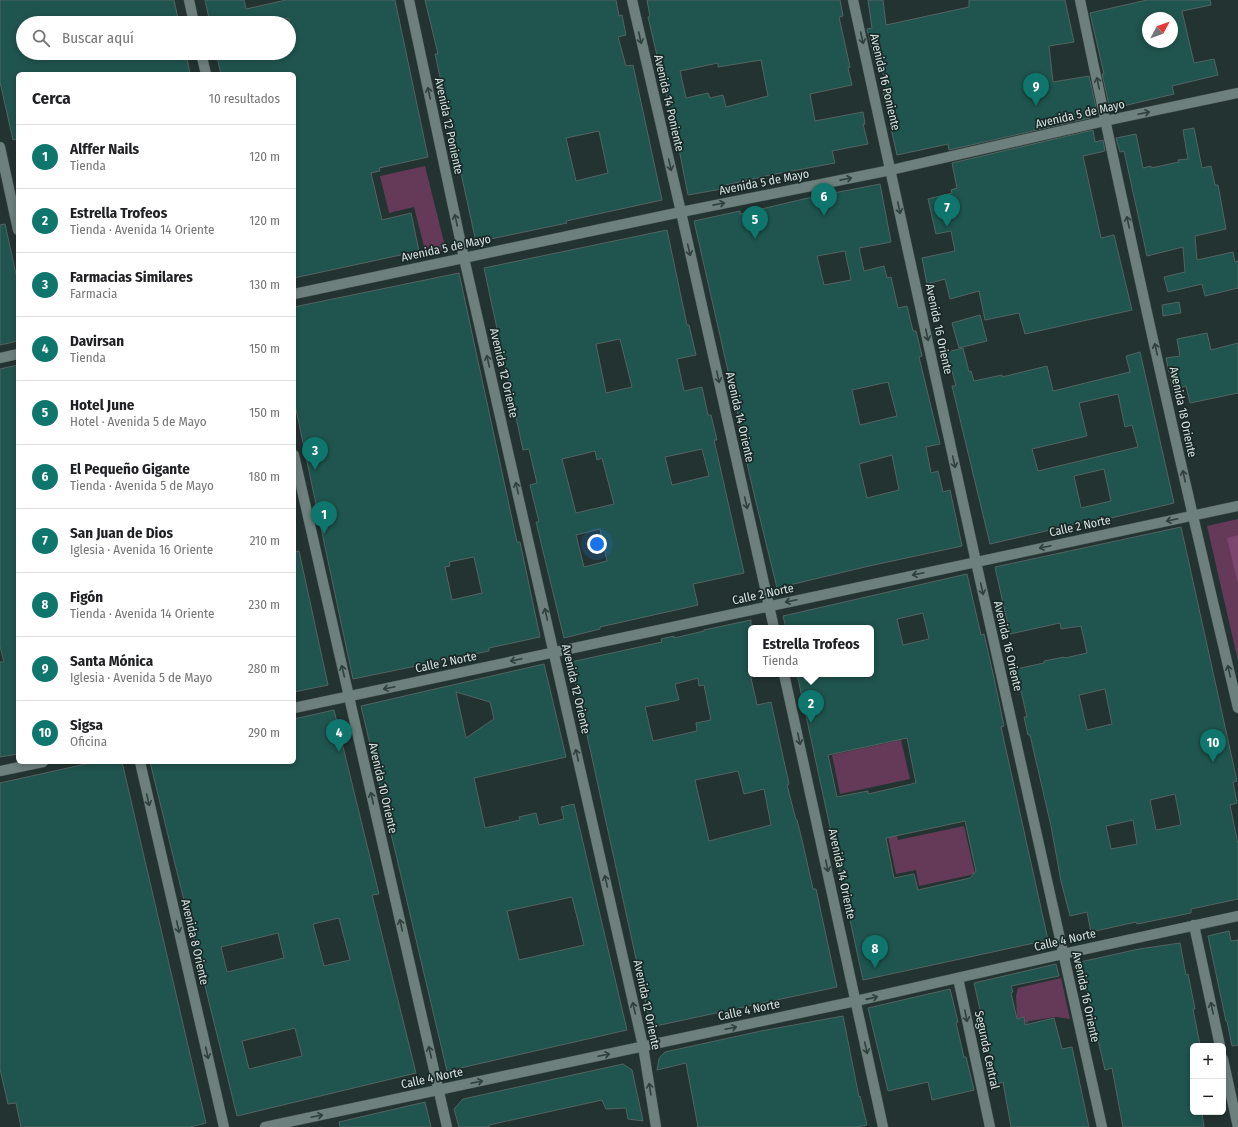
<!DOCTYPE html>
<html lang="es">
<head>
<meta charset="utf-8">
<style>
	body { margin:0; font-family:"Fira Sans Condensed",sans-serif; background:#f6f6f6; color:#202124 }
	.controls { position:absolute; right:12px; bottom:12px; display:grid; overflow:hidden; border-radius:6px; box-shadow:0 2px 6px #0003 }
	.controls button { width:36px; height:36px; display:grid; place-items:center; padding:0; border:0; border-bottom:1px solid #e0e0e0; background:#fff; color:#202124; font:20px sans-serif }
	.compass { position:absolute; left:1142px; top:12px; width:36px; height:36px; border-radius:50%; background:#fff; box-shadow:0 2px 6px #0003; rotate:49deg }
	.you { position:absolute; left:597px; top:544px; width:14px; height:14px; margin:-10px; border:3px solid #fff; border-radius:50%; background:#1a73e8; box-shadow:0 0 0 6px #1a73e833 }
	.badge { display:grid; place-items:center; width:26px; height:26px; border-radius:50%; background:#0f766e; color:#fff; font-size:13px; font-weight:700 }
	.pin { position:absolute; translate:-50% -33px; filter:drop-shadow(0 1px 2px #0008) }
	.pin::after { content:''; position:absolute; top:21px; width:14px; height:12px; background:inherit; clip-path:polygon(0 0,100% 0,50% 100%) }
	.popup { position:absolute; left:748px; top:625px; width:126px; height:52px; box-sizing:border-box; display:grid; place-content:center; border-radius:6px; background:#fff; filter:drop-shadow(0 1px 3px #0005); font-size:13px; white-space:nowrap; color:#757577 }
	.popup b { font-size:15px; color:#202124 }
	.popup::after { content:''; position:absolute; left:50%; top:100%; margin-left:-8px; border:8px solid transparent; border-top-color:#fff }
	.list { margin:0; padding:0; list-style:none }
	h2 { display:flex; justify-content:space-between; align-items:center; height:52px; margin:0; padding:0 16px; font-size:17px }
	h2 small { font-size:13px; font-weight:400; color:#757577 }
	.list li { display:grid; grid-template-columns:26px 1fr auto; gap:12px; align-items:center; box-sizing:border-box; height:64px; padding:0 16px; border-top:1px solid #e0e0e0 }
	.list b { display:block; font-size:15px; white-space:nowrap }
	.list p { margin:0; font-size:13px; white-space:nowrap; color:#757577 }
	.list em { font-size:13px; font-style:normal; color:#757577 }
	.icon { flex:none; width:22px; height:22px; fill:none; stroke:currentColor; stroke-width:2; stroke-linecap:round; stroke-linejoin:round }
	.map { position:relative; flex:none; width:1238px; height:1127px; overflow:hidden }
	.search { position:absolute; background:#fff; box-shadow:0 2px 6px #0003; left:16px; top:16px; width:280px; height:44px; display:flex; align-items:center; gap:10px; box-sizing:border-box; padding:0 14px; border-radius:22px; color:#757577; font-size:15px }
	.panel { position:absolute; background:#fff; box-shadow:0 2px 6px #0003; left:16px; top:72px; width:280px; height:692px; border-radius:6px }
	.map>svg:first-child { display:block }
</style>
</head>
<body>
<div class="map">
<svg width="1238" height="1127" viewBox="0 0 1238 1127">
	<rect width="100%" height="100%" fill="#233331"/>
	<g fill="#653a59">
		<path d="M 425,166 L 446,250 L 426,254 L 414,207 L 389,213 L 380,176 Z"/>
		<path d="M 1238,519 L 1238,661 L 1207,526 Z"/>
		<path d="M 901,740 L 910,779 L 840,794 L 832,755 Z"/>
		<path d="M 894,824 L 898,840 L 964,826 L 975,874 L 919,886 L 916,870 L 896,874 L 887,832 Z"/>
		<path d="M 1061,978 L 1070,1019 L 1056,1017 L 1029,1021 L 1026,1024 L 1024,1017 L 1017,1018 L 1016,996 L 1018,988 Z"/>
	</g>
	<path fill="#7c466e" d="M 1238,535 L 1238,584 L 1227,538 Z"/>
	<g fill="#20544e" stroke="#536462" fill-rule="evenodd">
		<path d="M 0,0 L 174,0 L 179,23 L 23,23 L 23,53 L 186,53 L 190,74 L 18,74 L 18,139 L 13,140 L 0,82 Z"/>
		<path d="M 205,0 L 244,0 L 246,9 L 286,0 L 395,0 L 428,157 L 379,168 L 380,171 L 371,173 L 382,220 L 411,213 L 419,251 L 294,278 L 294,74 L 221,74 L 216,53 L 289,53 L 289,18 L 268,23 L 210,23 Z"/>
		<path d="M 425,0 L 616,0 L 619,16 L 622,15 L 626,35 L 618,37 L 626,66 L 633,65 L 662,200 L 566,221 L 567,223 L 476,242 L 435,54 L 438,54 ZM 599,131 L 608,173 L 576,181 L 566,138 Z"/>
		<path d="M 647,0 L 840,0 L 843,16 L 839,17 L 850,67 L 848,68 L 852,85 L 810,94 L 815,121 L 863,112 L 865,124 L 863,124 L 868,144 L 832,151 L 835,163 L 770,175 L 726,185 L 727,188 L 688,195 L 679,149 L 648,17 L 650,16 ZM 761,60 L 768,96 L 726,107 L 723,95 L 710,98 L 708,93 L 686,98 L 680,71 L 718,63 L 718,67 Z"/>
		<path d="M 868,0 L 883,0 L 886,25 L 969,7 L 969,0 L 1065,0 L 1074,42 L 1049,46 L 1053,82 L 1089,76 L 1097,112 L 1091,113 L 1091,117 L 1090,118 L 949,150 L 948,144 L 897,155 L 883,93 L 887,92 L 882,69 L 877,70 L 867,29 L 872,28 Z"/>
		<path d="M 1147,0 L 1210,0 L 1211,5 L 1182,11 L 1194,63 L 1214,59 L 1218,75 L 1172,86 L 1174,94 L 1110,109 L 1102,74 L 1104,74 L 1090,13 ZM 1148,18 L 1172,18 L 1172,42 L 1148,42 Z"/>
		<path d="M 1194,128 L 1202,168 L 1211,166 L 1215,185 L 1218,185 L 1226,229 L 1195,236 L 1197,260 L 1233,252 L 1235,262 L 1238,261 L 1238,288 L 1205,296 L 1202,284 L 1168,292 L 1164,277 L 1185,272 L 1183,247 L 1147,256 L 1124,151 L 1120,152 L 1116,138 L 1136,134 L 1143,168 L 1151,166 L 1151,168 L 1179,162 L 1178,160 L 1188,159 L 1183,130 Z"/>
		<path d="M 1093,130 L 1095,142 L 1103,140 L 1105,151 L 1083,156 L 1101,238 L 1114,235 L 1132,310 L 1025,334 L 1019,313 L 985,320 L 979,291 L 950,299 L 945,279 L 927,284 L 922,258 L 955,251 L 951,231 L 936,234 L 928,199 L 952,193 L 951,190 L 957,188 L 952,163 Z"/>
		<path d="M 880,184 L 891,242 L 859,248 L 864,271 L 884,266 L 887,278 L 891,277 L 898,308 L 907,306 L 913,331 L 916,331 L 922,356 L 919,357 L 940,444 L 926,447 L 931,473 L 938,471 L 943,492 L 950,490 L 962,546 L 869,566 L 777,588 L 755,498 L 740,433 L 738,415 L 694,221 L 740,211 L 740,214 L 808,198 ZM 845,251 L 851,280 L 824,285 L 817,256 ZM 888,382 L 897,416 L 860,425 L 852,390 ZM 892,455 L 899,490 L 867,498 L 859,464 Z"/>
		<path d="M 5,224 L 18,283 L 18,341 L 0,345 L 0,225 Z"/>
		<path d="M 667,230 L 687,325 L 689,325 L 696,355 L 677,359 L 684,391 L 702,387 L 708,415 L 711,415 L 717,440 L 714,440 L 744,573 L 693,584 L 698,605 L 600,627 L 600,629 L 564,638 L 536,522 L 539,522 L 530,485 L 537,483 L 529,449 L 523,450 L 484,268 ZM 620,339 L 632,387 L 606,393 L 596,344 ZM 702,449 L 709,476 L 672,485 L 665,457 ZM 595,451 L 597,460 L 602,458 L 614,504 L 576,513 L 562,459 ZM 600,529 L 607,561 L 584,567 L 576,535 Z"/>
		<path d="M 459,273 L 517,542 L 520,542 L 540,637 L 489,648 L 489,651 L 353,679 L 294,400 L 294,307 ZM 474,557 L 482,593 L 452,600 L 445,567 L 450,566 L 449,562 Z"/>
		<path d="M 1179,302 L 1181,313 L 1163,316 L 1162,305 Z"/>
		<path d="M 980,315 L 987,341 L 959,348 L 952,323 Z"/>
		<path d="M 1207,333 L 1211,350 L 1238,343 L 1238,393 L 1190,403 L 1186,386 L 1173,390 L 1166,358 L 1180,356 L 1177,339 Z"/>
		<path d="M 963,348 L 969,372 L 971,371 L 974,381 L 1002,375 L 1002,377 L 1047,366 L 1053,391 L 1130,372 L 1126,356 L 1140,352 L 1174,503 L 1090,523 L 1089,521 L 990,544 L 952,386 L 956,386 L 947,352 ZM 1118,394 L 1125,427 L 1132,425 L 1138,447 L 1038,471 L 1032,449 L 1087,436 L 1079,403 ZM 1104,469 L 1111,501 L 1081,508 L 1074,476 Z"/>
		<path d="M 18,365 L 18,754 L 0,757 L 0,662 L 4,662 L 0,646 L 0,369 Z"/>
		<path d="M 1181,527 L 1237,781 L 1233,782 L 1237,803 L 1230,805 L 1238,844 L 1238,899 L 1191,909 L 1191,913 L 1137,924 L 1136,922 L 1091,932 L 1087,912 L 1070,916 L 1061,881 L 1051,826 L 1030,735 L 1028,735 L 1024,717 L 1027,717 L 1016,669 L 1044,663 L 1044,661 L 1064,657 L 1065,658 L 1087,653 L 1081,626 L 1061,629 L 1060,623 L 1010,634 L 995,567 ZM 1105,689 L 1112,724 L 1087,730 L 1079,695 ZM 1175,794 L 1181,825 L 1156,830 L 1150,800 ZM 1133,820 L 1137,844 L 1111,849 L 1106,826 Z"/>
		<path d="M 299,551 L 328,685 L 294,692 L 294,552 Z"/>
		<path d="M 967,574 L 981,635 L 984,634 L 994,678 L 1004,726 L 1001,727 L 1048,940 L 863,980 L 797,674 L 871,674 L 871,628 L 786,628 L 783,616 ZM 923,613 L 929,639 L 903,645 L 897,619 ZM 907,738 L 916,783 L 868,794 L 868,791 L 837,797 L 828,755 ZM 965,821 L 976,871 L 970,878 L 918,890 L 914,874 L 894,878 L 886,838 Z"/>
		<path d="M 751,620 L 751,678 L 757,705 L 771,702 L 789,784 L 787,785 L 796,820 L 797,820 L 802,840 L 813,889 L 816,889 L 837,987 L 651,1027 L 571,662 L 662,642 L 661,639 L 674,636 L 674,638 L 704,631 L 704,630 ZM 698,678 L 699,686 L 704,685 L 711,720 L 696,723 L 697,731 L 653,741 L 645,707 L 679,700 L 675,684 ZM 738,771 L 744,794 L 764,789 L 771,825 L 709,841 L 695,780 Z"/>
		<path d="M 544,664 L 566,757 L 474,778 L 485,828 L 520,820 L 519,817 L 536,813 L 539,825 L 564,819 L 561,807 L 574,804 L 627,1030 L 447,1071 L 361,706 ZM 456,692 L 490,702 L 494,719 L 466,738 ZM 572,897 L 584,945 L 519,960 L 507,911 Z"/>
		<path d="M 334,710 L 379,894 L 372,895 L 416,1073 L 237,1116 L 150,762 L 294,762 L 294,719 ZM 339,918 L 350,960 L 324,966 L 313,924 ZM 278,933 L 284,958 L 227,972 L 221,947 ZM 295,1028 L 302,1056 L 249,1069 L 242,1041 Z"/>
		<path d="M 95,762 L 122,762 L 206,1123 L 190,1127 L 21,1127 L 16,1103 L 8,1104 L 0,1069 L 0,783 Z"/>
		<path d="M 1229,931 L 1231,941 L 1238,940 L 1238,1045 L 1232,1046 L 1227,1021 L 1226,1021 L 1208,936 Z"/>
		<path d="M 1180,943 L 1186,975 L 1188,974 L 1195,1009 L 1193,1009 L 1200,1045 L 1193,1046 L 1193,1112 L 1202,1112 L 1204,1127 L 1123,1127 L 1112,1068 L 1105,1070 L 1080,962 L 1139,949 Z"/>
		<path d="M 1056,964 L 1059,976 L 1011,986 L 1013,992 L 1011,993 L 1017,1019 L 1024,1017 L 1025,1025 L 1054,1018 L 1062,1049 L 1072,1047 L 1089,1127 L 1011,1127 L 1003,1082 L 997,1084 L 974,983 Z"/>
		<path d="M 950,989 L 958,1022 L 956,1023 L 964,1057 L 966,1057 L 974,1090 L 932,1100 L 928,1082 L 888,1091 L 868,1008 Z"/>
		<path d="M 843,1016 L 859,1097 L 860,1096 L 867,1125 L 857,1127 L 698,1127 L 686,1063 L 657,1070 L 659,1059 L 661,1056 L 665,1052 L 761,1031 Z"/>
		<path d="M 623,1064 L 632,1070 L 643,1121 L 628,1119 L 626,1108 L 606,1109 L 602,1100 L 489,1125 L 489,1127 L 459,1127 L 454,1109 L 463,1099 Z"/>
		<path d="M 425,1102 L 431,1127 L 340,1127 L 339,1122 Z"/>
	</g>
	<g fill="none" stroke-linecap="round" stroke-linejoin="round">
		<g stroke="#414f4d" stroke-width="11">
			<g id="street">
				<path d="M 632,0 L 681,212 L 774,628"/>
				<path d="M 853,0 L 976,562 L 1102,1127"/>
				<path d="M 0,147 L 18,230"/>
				<path d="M 294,294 L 681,212 L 891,170 L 1105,121 L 1238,93"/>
				<path d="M 0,358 L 18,354"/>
				<path d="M 784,674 L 883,1127"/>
				<path d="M 140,762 L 224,1127"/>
				<path d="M 1194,925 L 1220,1046"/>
				<path d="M 958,978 L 990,1127"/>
				<path d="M 1223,1059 L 1238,1127"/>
				<path d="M 265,1127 L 438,1090"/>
			</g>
		</g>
		<g stroke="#414f4d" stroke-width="11">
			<g id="secondary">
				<path d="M 189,0 L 194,23"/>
				<path d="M 409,0 L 464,258 L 643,1046 L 656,1127"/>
				<path d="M 1080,0 C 1129,237 1182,473 1238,708"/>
				<path d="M 201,53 L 206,74"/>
				<path d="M 294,455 L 447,1127"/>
				<path d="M 294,708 L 1238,506"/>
				<path d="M 0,771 L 43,762"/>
				<path d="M 438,1090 L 856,1001 L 1063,954 L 1238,916"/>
			</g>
		</g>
		<use href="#street" stroke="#6d807d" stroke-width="10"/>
		<use href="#secondary" stroke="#6d807d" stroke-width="10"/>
	</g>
	<defs><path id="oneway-shaft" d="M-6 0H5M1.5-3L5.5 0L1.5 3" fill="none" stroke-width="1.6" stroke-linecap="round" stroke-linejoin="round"/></defs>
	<g stroke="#2e3f3c">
		<use href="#oneway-shaft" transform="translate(640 38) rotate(77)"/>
		<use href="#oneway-shaft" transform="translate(862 38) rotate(77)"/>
		<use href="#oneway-shaft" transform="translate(1098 83) rotate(-102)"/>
		<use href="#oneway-shaft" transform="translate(429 93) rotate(-102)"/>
		<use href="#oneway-shaft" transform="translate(1144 113) rotate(-12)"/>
		<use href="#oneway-shaft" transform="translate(670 165) rotate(77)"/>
		<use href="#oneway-shaft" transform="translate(846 179) rotate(-11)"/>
		<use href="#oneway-shaft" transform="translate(719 204) rotate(-11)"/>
		<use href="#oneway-shaft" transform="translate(899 208) rotate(78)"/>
		<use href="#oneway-shaft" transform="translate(456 220) rotate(-102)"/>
		<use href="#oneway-shaft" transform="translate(1128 222) rotate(-102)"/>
		<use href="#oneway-shaft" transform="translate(689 250) rotate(77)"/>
		<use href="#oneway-shaft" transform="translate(927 335) rotate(78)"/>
		<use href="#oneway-shaft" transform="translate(1156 349) rotate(-102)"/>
		<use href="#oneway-shaft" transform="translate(488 361) rotate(-103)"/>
		<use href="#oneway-shaft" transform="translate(718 377) rotate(77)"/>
		<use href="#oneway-shaft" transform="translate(954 462) rotate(78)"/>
		<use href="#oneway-shaft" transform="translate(1184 476) rotate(-102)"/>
		<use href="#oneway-shaft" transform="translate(517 488) rotate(-103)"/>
		<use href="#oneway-shaft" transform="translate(746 503) rotate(77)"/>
		<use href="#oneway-shaft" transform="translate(1172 520) rotate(168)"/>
		<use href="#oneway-shaft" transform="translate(1045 547) rotate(168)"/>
		<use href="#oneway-shaft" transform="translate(918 574) rotate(168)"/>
		<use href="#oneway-shaft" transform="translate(982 589) rotate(77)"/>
		<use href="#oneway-shaft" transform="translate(791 601) rotate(168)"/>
		<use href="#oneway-shaft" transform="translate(546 614) rotate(-103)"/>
		<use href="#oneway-shaft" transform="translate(516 660) rotate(168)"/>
		<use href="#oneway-shaft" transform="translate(343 671) rotate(-103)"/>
		<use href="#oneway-shaft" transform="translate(1229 671) rotate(-103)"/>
		<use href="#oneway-shaft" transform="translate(389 688) rotate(168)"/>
		<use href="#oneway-shaft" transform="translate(799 739) rotate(78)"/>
		<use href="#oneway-shaft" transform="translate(577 755) rotate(-103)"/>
		<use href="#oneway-shaft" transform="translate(372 798) rotate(-103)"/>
		<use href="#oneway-shaft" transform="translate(148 800) rotate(77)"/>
		<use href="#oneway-shaft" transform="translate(827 866) rotate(78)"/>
		<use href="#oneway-shaft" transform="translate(606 881) rotate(-103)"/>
		<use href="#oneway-shaft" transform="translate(401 925) rotate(-103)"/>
		<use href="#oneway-shaft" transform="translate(178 927) rotate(77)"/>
		<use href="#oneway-shaft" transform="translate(872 998) rotate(-13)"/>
		<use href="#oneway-shaft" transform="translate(634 1008) rotate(-103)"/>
		<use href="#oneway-shaft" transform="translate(1212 1008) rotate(-102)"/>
		<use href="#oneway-shaft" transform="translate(966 1016) rotate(78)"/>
		<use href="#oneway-shaft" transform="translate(731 1028) rotate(-12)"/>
		<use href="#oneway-shaft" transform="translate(866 1048) rotate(78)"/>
		<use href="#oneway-shaft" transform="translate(430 1052) rotate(-103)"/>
		<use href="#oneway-shaft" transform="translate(207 1053) rotate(77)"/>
		<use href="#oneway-shaft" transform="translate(604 1055) rotate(-12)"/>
		<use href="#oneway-shaft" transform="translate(477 1082) rotate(-12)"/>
		<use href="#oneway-shaft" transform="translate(650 1089) rotate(-99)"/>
		<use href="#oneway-shaft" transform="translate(317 1116) rotate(-12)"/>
	</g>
	<g text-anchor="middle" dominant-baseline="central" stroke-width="3.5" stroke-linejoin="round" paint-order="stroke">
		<g font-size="12" fill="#d9e3e1" stroke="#192927">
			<text transform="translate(885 82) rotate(77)">Avenida 16 Poniente</text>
			<text transform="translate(669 103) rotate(77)">Avenida 14 Poniente</text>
			<text transform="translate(1080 114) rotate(-13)">Avenida 5 de Mayo</text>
			<text transform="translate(449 126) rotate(78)">Avenida 12 Poniente</text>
			<text transform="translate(764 182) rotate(-11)">Avenida 5 de Mayo</text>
			<text transform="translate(446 248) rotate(-12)">Avenida 5 de Mayo</text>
			<text transform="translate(939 329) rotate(78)">Avenida 16 Oriente</text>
			<text transform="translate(504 373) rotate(77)">Avenida 12 Oriente</text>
			<text transform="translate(1183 412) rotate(78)">Avenida 18 Oriente</text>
			<text transform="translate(740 417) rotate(77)">Avenida 14 Oriente</text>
			<text transform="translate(1080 526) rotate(-12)">Calle 2 Norte</text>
			<text transform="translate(763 594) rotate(-12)">Calle 2 Norte</text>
			<text transform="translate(1008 646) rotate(77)">Avenida 16 Oriente</text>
			<text transform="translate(446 662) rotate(-12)">Calle 2 Norte</text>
			<text transform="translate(576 689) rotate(77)">Avenida 12 Oriente</text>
			<text transform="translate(383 788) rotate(77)">Avenida 10 Oriente</text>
			<text transform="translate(842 874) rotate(78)">Avenida 14 Oriente</text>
			<text transform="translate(1065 940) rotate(-13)">Calle 4 Norte</text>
			<text transform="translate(195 942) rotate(77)">Avenida 8 Oriente</text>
			<text transform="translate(1086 997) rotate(78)">Avenida 16 Oriente</text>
			<text transform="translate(647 1005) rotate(78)">Avenida 12 Oriente</text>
			<text transform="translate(749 1010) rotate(-12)">Calle 4 Norte</text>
			<text transform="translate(987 1050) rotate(78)">Segunda Central</text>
			<text transform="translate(432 1078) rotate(-12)">Calle 4 Norte</text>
		</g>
	</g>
</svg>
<div class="controls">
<button>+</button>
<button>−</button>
</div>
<svg class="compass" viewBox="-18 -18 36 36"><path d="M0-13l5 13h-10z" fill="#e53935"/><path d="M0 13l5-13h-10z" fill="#757577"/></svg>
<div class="you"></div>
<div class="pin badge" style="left:324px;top:534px">1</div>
<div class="pin badge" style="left:811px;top:723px">2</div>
<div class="popup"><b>Estrella Trofeos</b>Tienda</div>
<div class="pin badge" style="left:315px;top:470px">3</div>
<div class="pin badge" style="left:339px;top:752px">4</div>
<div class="pin badge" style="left:755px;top:239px">5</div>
<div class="pin badge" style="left:824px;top:216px">6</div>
<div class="pin badge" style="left:947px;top:227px">7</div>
<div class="pin badge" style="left:875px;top:968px">8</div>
<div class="pin badge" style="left:1036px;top:106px">9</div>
<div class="pin badge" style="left:1213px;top:762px">10</div>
<div class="search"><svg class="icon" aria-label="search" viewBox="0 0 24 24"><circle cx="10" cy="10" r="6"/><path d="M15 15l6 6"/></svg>Buscar aquí</div>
<section class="panel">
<h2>Cerca<small>10 resultados</small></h2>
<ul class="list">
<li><span class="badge">1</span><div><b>Alffer Nails</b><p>Tienda</p></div><em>120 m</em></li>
<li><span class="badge">2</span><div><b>Estrella Trofeos</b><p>Tienda · Avenida 14 Oriente</p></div><em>120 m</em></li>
<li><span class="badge">3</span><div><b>Farmacias Similares</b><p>Farmacia</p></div><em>130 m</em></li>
<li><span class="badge">4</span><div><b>Davirsan</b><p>Tienda</p></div><em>150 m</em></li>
<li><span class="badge">5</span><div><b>Hotel June</b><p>Hotel · Avenida 5 de Mayo</p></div><em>150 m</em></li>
<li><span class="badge">6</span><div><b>El Pequeño Gigante</b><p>Tienda · Avenida 5 de Mayo</p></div><em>180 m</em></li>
<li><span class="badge">7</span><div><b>San Juan de Dios</b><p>Iglesia · Avenida 16 Oriente</p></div><em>210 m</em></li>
<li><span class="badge">8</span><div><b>Figón</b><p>Tienda · Avenida 14 Oriente</p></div><em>230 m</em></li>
<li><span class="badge">9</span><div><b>Santa Mónica</b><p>Iglesia · Avenida 5 de Mayo</p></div><em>280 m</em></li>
<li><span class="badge">10</span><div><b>Sigsa</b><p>Oficina</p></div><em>290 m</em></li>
</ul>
</section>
</div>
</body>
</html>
